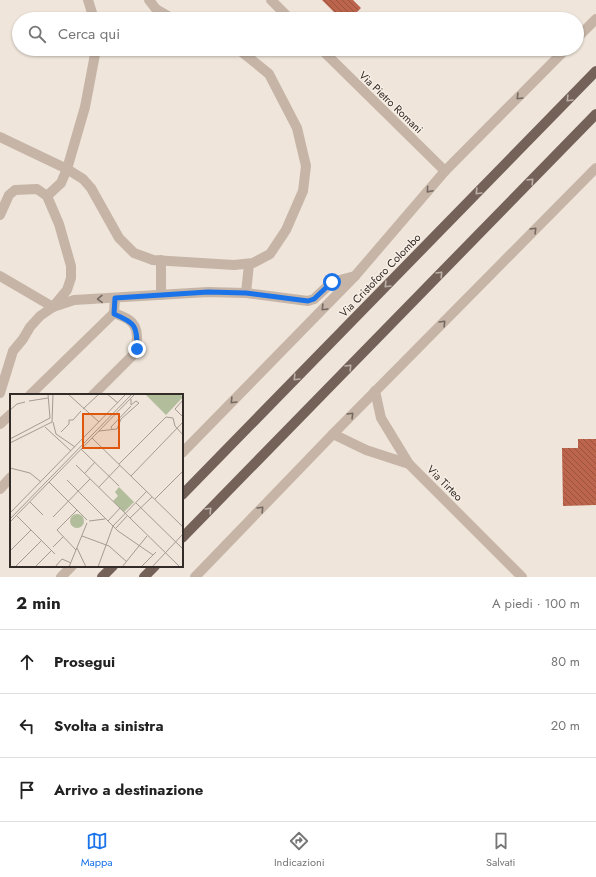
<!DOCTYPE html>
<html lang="it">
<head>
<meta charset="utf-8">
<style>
	body { margin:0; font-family:Jost,sans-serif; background:#f2f2f2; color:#222 }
	.stop { position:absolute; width:12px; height:12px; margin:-9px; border:3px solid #1a73e8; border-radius:50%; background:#fff }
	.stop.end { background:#1a73e8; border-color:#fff; box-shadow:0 1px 4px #0008 }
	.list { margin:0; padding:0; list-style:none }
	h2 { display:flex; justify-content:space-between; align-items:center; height:52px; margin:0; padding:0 16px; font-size:17px }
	h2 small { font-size:13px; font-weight:400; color:#767676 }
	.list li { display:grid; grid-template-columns:26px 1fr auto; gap:12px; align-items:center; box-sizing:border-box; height:64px; padding:0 16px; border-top:1px solid #e0e0e0 }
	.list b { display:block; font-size:15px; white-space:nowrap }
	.list em { font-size:13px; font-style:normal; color:#767676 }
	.icon { flex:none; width:22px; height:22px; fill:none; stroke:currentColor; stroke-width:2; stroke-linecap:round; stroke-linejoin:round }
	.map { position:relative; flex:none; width:596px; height:577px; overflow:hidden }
	.search { position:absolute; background:#fff; box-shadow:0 1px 3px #0004; left:12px; right:12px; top:12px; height:44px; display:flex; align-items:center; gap:10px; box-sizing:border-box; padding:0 14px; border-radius:22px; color:#767676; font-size:15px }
	.sheet { height:244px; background:#fff }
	nav { display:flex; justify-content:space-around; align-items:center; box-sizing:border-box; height:56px; border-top:1px solid #e0e0e0; background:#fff; font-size:11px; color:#767676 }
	nav a { display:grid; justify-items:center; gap:2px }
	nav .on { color:#1a73e8 }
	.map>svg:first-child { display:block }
</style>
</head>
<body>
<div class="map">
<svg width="596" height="577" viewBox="0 0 596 577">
	<defs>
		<pattern id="building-back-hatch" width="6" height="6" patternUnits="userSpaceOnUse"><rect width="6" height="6" fill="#bc644c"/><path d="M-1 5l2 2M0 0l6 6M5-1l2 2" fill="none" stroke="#99533f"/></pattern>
	</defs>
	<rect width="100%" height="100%" fill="#efe5da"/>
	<g fill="url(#building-back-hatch)">
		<path d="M 322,0 L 353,0 L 361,8 L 350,19 L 341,19 Z"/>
		<path d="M 578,439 L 596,439 L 596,505 L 563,506 L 562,448 L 578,448 Z"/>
	</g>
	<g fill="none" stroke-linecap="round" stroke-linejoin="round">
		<g stroke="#c6b5a7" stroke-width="10">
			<path d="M 88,0 L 94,19"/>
			<path d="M 149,0 L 156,9 L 173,19"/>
			<path d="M 271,0 L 290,19"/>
			<path d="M 577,38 L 596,19"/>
			<path d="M 321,49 L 445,171"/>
			<path d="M 0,137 L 67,169 L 83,179 L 91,188 L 119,238 L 134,253 L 153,260 L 234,265 L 253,263 L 270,254 L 286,230 L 303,191 L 306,166 L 297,128 L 269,74 L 242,52 L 236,49"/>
			<path d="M 47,196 L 61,183 L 67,169 L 85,107 L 96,49"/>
			<path d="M 0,215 L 9,195 L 15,190 L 37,189 L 47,196 L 59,224 L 71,266 L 71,278 L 67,290 L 53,307 L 0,276"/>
			<path d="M 161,260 L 161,295"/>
			<path d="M 246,293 L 249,264"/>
			<path d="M 375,391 L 381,418 L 409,464"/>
			<path d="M 0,393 L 13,351 L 23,339 L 30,327 L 40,316 L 53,307 L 74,300 L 208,292 L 246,293 L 308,301 L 314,299 L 332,282 L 355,276"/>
			<path d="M 30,395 L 114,313 L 115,298"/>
			<path d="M 93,395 L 133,355 C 138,345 140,327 129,320 C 125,317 119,315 114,313"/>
			<path d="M 0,424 L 11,414"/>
			<path d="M 333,434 L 366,450 L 409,464 L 522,577"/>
			<path d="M 182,453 L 355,276 L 445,171 L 566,49"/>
			<path d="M 0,489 L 11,477"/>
			<path d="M 61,577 L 72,566"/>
			<path d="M 195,577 L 333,434 L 596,168"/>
		</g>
		<g stroke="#746259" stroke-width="10">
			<path d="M 182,495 L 596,71"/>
			<path d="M 182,538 L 596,114"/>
			<path d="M 102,577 L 113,566"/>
			<path d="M 144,577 L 155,566"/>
		</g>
	</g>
	<defs><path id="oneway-chevron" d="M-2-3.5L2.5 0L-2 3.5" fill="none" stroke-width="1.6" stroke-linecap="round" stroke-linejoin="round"/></defs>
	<g stroke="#756961">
		<use href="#oneway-chevron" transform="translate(519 97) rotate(135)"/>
		<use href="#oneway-chevron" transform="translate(429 190) rotate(131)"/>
		<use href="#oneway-chevron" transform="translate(534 230) rotate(-45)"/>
		<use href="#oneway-chevron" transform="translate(100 299) rotate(178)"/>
		<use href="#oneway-chevron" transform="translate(324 308) rotate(134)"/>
		<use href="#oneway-chevron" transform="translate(443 323) rotate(-45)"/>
		<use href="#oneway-chevron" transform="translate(233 401) rotate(134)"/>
		<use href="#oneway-chevron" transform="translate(351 415) rotate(-45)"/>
		<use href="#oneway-chevron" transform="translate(261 509) rotate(-46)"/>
	</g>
	<g stroke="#bcb0a7">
		<use href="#oneway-chevron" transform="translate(569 99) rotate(134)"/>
		<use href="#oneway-chevron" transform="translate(531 181) rotate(-46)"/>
		<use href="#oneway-chevron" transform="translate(478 192) rotate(134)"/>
		<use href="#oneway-chevron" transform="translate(440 274) rotate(-46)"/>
		<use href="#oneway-chevron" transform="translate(387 285) rotate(134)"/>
		<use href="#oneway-chevron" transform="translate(349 367) rotate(-46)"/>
		<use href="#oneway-chevron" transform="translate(296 378) rotate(134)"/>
		<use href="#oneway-chevron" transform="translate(209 510) rotate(-46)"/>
	</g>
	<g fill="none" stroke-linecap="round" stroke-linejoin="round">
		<path stroke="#1a73e8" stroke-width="5" d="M 137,349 C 137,326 136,323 114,314 L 115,298 L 208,292 L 246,293 L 308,301 L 314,299 L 332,282"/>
	</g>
	<g text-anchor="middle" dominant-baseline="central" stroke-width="3" stroke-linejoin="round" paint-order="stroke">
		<g font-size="11" fill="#332b27" stroke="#f7efe6">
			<text transform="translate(391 102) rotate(44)">Via Pietro Romani</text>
			<text transform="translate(380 275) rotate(-46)">Via Cristoforo Colombo</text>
			<text transform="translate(445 483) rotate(45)">Via Tirteo</text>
		</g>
	</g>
	<g transform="translate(10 394)">
		<rect width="173" height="173" fill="#efe5da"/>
		<path d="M 135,0 L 170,0 L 173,3 L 156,21 ZM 109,93 L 124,108 L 114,118 L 103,107 L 108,102 L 105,98 ZM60 127a7 7 0 1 1 14 0a7 7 0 1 1-14 0Z" fill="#b2bd9c"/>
		<path fill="none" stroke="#a49b92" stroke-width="1" d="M 58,0 L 89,28M 97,0 L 108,9M 173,6 L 165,15 L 173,23M 19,7 L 38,4M 73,15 L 89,0M 0,16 L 7,10 L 15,8M 43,28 L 46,40 L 65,53M 35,33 L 61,57M 102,35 L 101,33 L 121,12M 89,37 L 107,35 L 111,25 L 129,9 L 126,7 L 121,11 L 121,5M 51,38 L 59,30 L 59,26 L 63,26 L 71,17M 82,44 L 173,133M 0,45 L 40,24 L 38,0M 0,49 L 42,28 L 43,0M 71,55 L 109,92M 109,70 L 156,23 L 163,24 L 165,32 L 173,41M 66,71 L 170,173M 0,74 L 20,79 L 31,88M 75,79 L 85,68M 121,82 L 173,28M 57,86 L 108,137 L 143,161M 39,88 L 77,126M 89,93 L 110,71M 145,105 L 173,77M 20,108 L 33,121M 126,109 L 173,155M 0,119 L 116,0M 7,122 L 45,160M 43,123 L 80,85M 120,124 L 142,103M 0,125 L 122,0M 79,127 L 95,125M 98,127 L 110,114M 0,128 L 125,0M 106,134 L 117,122M 72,142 L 99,152 L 117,168M 43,153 L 53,143M 67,154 L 76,173M 66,156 L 47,136 L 67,116M 0,157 L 21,136M 5,173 L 32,146M 25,173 L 41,157M 45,173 L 52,165 L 61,169M 59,173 L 77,129M 88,173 L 103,132 L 137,97M 112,173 L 137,142M 131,173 L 146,158M 142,173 L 173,140"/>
		<path fill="#df570d" fill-opacity="0.15" stroke="#df570d" stroke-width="2" d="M 73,20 L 109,20 L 109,54 L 73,54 Z"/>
		<rect width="173" height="173" fill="none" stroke="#332b27" stroke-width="2"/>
	</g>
</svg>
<div class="stop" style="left:332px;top:282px"></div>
<div class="stop end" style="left:137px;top:349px"></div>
<div class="search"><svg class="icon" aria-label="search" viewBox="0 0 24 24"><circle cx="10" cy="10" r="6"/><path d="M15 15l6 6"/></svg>Cerca qui</div>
</div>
<section class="sheet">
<h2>2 min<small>A piedi · 100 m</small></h2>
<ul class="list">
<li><svg class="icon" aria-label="ahead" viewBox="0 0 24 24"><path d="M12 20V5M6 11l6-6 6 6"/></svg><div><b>Prosegui</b></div><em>80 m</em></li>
<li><svg class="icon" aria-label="left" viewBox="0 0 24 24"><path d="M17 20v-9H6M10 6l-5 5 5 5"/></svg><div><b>Svolta a sinistra</b></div><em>20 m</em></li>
<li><svg class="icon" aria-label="arrive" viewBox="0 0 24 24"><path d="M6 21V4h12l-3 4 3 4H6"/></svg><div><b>Arrivo a destinazione</b></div></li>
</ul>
</section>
<nav>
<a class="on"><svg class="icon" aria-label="map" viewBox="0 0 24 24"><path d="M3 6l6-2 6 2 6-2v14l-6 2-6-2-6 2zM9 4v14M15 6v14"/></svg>Mappa</a>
<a><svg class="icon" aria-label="directions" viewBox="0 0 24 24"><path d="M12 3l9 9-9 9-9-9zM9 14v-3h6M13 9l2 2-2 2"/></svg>Indicazioni</a>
<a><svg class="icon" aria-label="saved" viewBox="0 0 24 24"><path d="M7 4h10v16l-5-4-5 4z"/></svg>Salvati</a>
</nav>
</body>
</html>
